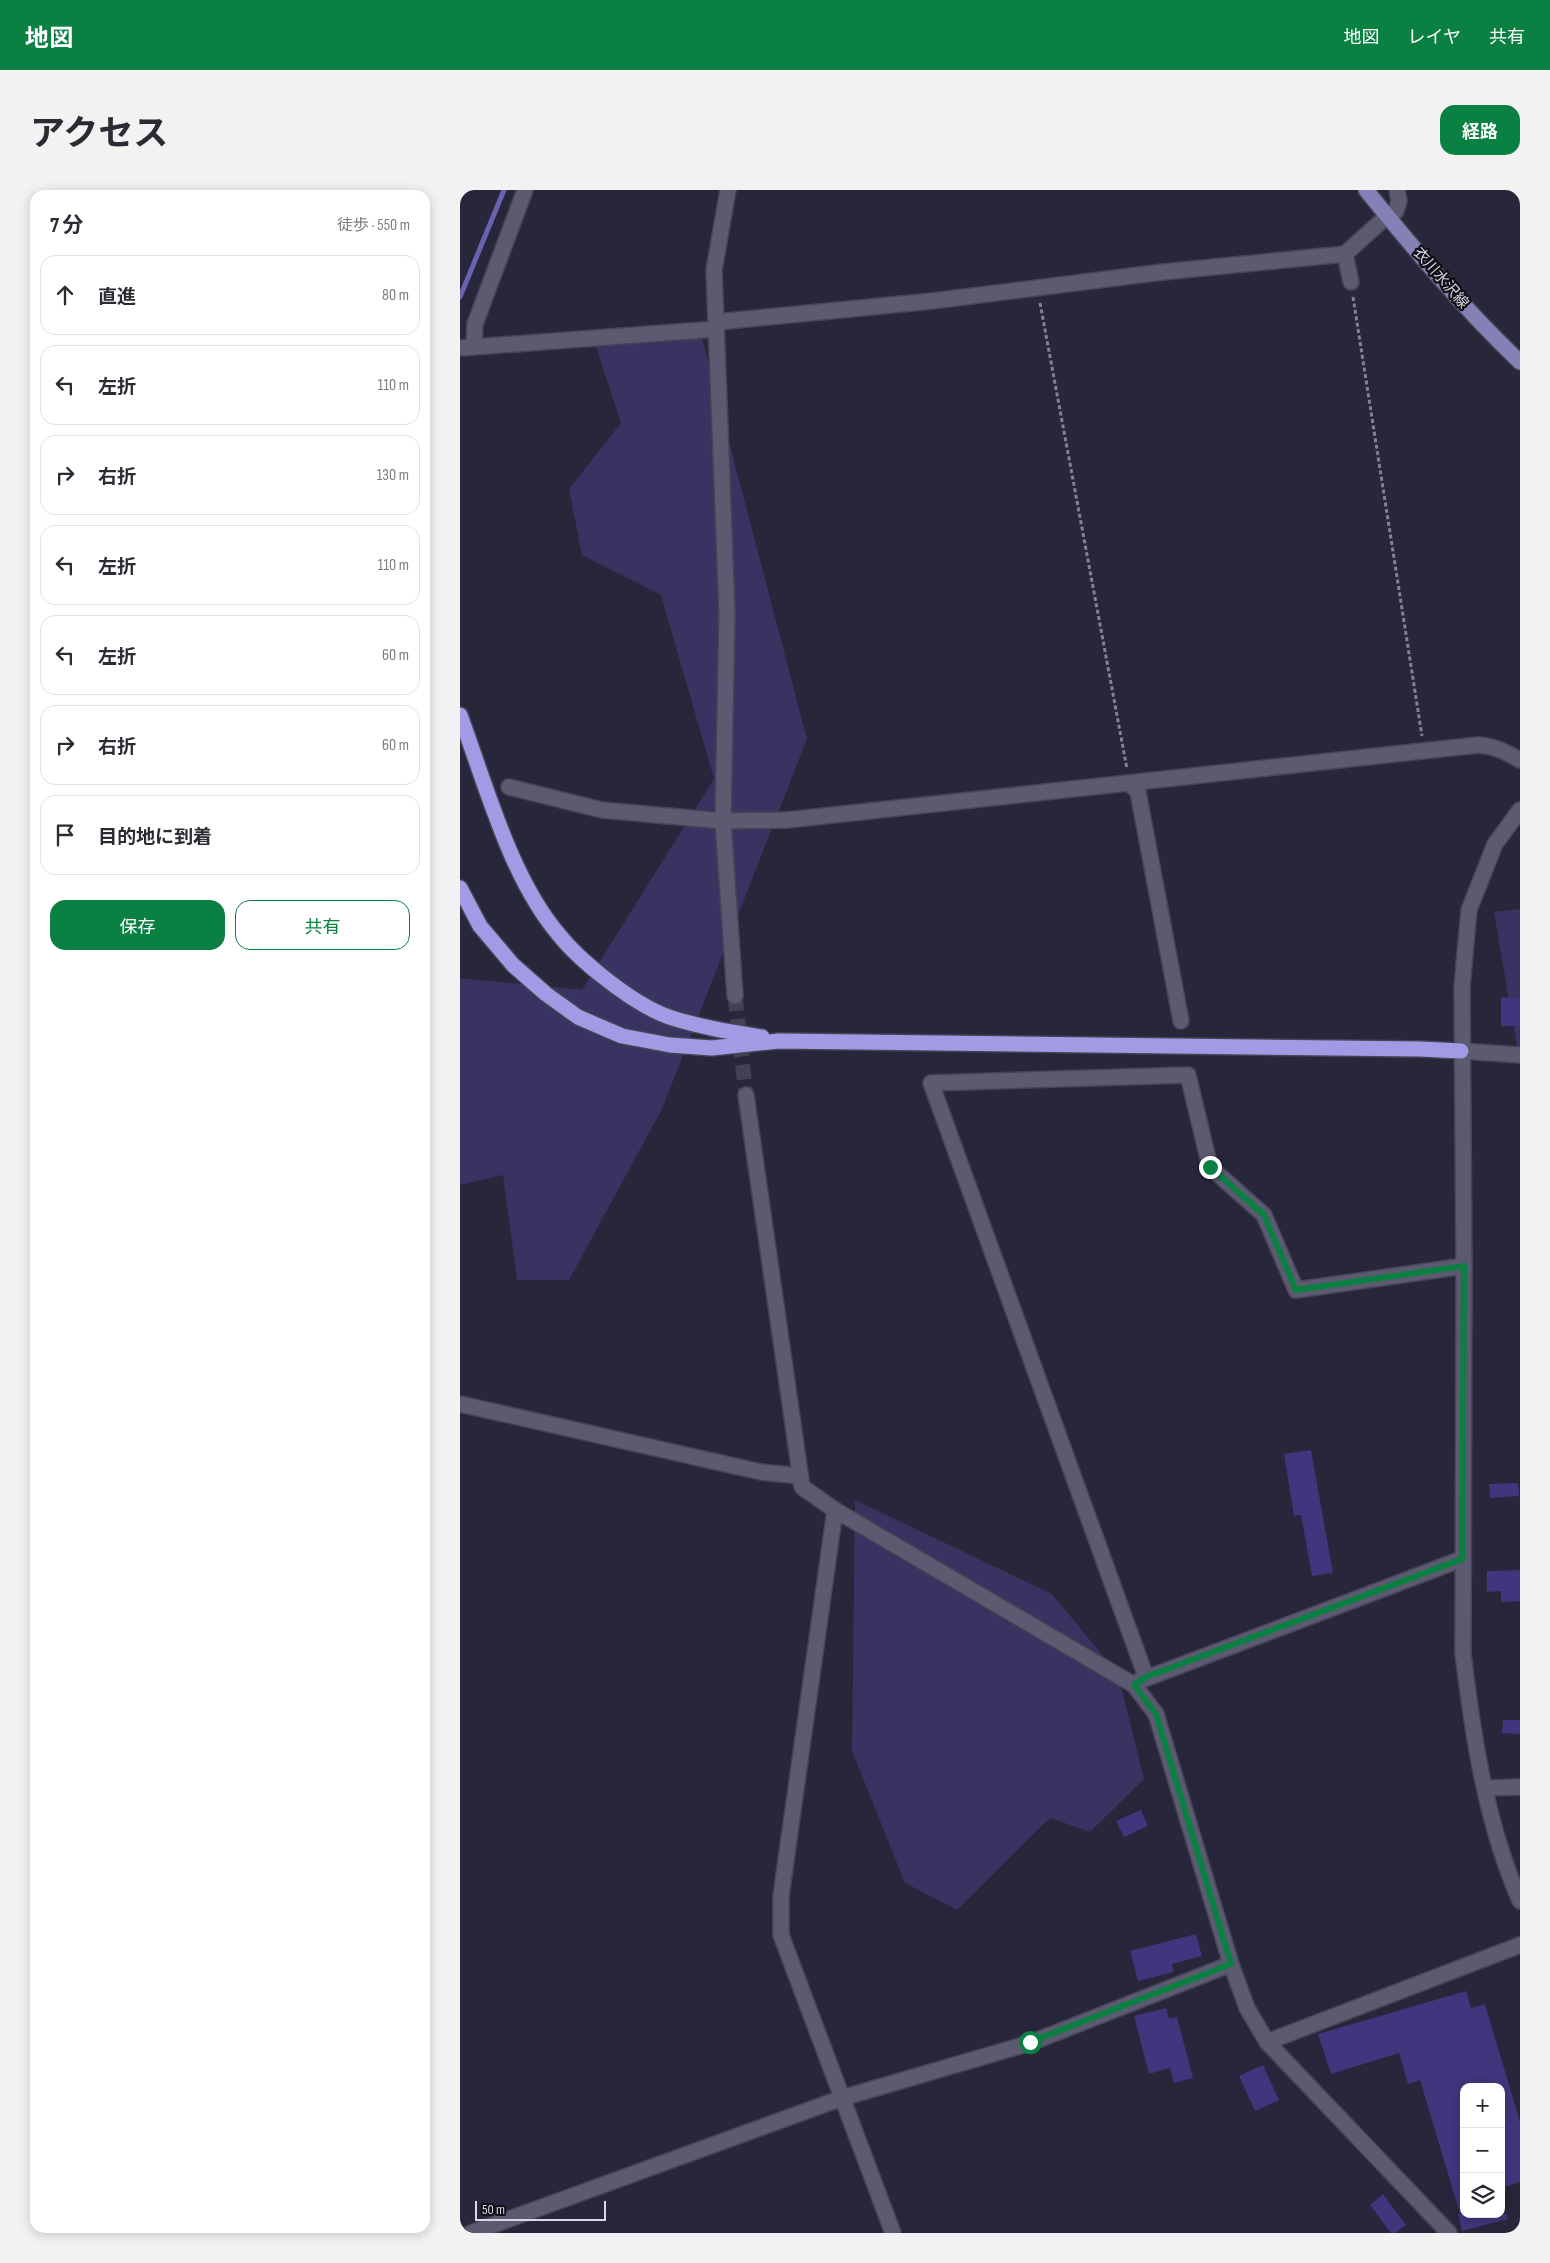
<!DOCTYPE html>
<html lang="ja">
<head>
<meta charset="utf-8">
<style>
	body { margin:0; font-family:"Sofia Sans Condensed","Noto Sans JP",sans-serif; background:#f2f2f3; color:#2b2b33 }
	.controls { position:absolute; right:15px; bottom:15px; display:grid; overflow:hidden; border-radius:10px; box-shadow:0 2px 12px #0003 }
	.controls button { width:45px; height:45px; display:grid; place-items:center; padding:0; border:0; border-bottom:1px solid #e1e1e2; background:#fff; color:#2b2b33; font:25px sans-serif }
	.scale { position:absolute; left:15px; bottom:12px; width:131px; box-sizing:border-box; padding-left:5px; border:2px solid #d9d9e6; border-top:0; font-size:14px; line-height:18px; white-space:nowrap; color:#d9d9e6; -webkit-text-stroke:4px #111019; paint-order:stroke }
	.stop { position:absolute; width:15px; height:15px; margin:-11px; border:4px solid #0b8043; border-radius:50%; background:#fff }
	.stop.end { background:#0b8043; border-color:#fff; box-shadow:0 1px 5px #0008 }
	.list { margin:0; padding:0; list-style:none }
	h2 { display:flex; justify-content:space-between; align-items:center; height:65px; margin:0; padding:0 20px; font-size:21px }
	h2 small { font-size:16px; font-weight:400; color:#7c7c81 }
	.list li { display:grid; grid-template-columns:32px 1fr auto; gap:15px; align-items:center; box-sizing:border-box; height:80px; margin:0 10px 10px; padding:0 10px; border:1px solid #e1e1e2; border-radius:15px }
	.list b { display:block; font-size:19px; white-space:nowrap }
	.list em { font-size:16px; font-style:normal; color:#7c7c81 }
	.actions { display:flex; gap:10px; padding:15px 20px }
	.actions a { flex:1; padding:11px 0; border:1px solid #0b8043; border-radius:15px; text-align:center; font-size:18px; color:#0b8043 }
	.actions .main { background:#0b8043; color:#fff }
	.icon { flex:none; width:28px; height:28px; fill:none; stroke:currentColor; stroke-width:2; stroke-linecap:round; stroke-linejoin:round }
	.map { position:relative; flex:none; width:1060px; height:2043px; overflow:hidden; border-radius:15px }
	header { display:flex; align-items:center; gap:30px; box-sizing:border-box; height:70px; padding:0 25px; background:#0b8043; color:#fff }
	header strong { font-size:24px }
	nav { display:flex; gap:28px; margin-inline-start:auto; font-size:18px }
	.intro { display:flex; align-items:center; justify-content:space-between; box-sizing:border-box; height:120px; padding:0 30px }
	h1 { margin:0; font-size:35px }
	.button { padding:12px 22px; border-radius:15px; background:#0b8043; color:#fff; font-size:18px; font-weight:700 }
	main { display:flex; gap:30px; padding:0 30px }
	aside { flex:1; background:#fff; border-radius:15px; box-shadow:0 2px 12px #0003 }
	.map>svg:first-child { display:block }
</style>
</head>
<body>
<header>
<strong>地図</strong>
<nav><a>地図</a><a>レイヤ</a><a>共有</a></nav>
</header>
<div class="intro"><h1>アクセス</h1><a class="button">経路</a></div>
<main>
<aside>
<h2>7 分<small>徒歩 · 550 m</small></h2>
<ul class="list">
<li><svg class="icon" aria-label="ahead" viewBox="0 0 24 24"><path d="M12 20V5M6 11l6-6 6 6"/></svg><div><b>直進</b></div><em>80 m</em></li>
<li><svg class="icon" aria-label="left" viewBox="0 0 24 24"><path d="M17 20v-9H6M10 6l-5 5 5 5"/></svg><div><b>左折</b></div><em>110 m</em></li>
<li><svg class="icon" aria-label="right" viewBox="0 0 24 24"><path d="M7 20v-9h11M14 6l5 5-5 5"/></svg><div><b>右折</b></div><em>130 m</em></li>
<li><svg class="icon" aria-label="left" viewBox="0 0 24 24"><path d="M17 20v-9H6M10 6l-5 5 5 5"/></svg><div><b>左折</b></div><em>110 m</em></li>
<li><svg class="icon" aria-label="left" viewBox="0 0 24 24"><path d="M17 20v-9H6M10 6l-5 5 5 5"/></svg><div><b>左折</b></div><em>60 m</em></li>
<li><svg class="icon" aria-label="right" viewBox="0 0 24 24"><path d="M7 20v-9h11M14 6l5 5-5 5"/></svg><div><b>右折</b></div><em>60 m</em></li>
<li><svg class="icon" aria-label="arrive" viewBox="0 0 24 24"><path d="M6 21V4h12l-3 4 3 4H6"/></svg><div><b>目的地に到着</b></div></li>
</ul>
<div class="actions"><a class="main">保存</a><a>共有</a></div>
</aside>
<div class="map">
<svg width="1060" height="2043" viewBox="0 0 1060 2043">
	<rect width="100%" height="100%" fill="#27263a"/>
	<g fill="#383361">
		<path d="M 240,141 L 347,549 L 202,919 L 109,1090 L 57,1090 L 43,985 L 0,995 L 0,788 L 122,800 L 254,589 L 201,405 L 122,365 L 109,299 L 161,233 L 135,154 Z"/>
		<path d="M 1060,719 L 1060,874 L 1034,722 Z"/>
		<path d="M 395,1310 L 592,1404 L 658,1484 L 684,1589 L 630,1642 L 590,1628 L 497,1720 L 445,1693 L 392,1561 Z"/>
	</g>
	<g fill="none" stroke-linecap="round" stroke-linejoin="round">
		<path stroke="#6a62ae" stroke-width="5" d="M 0,107 L 44,0"/>
	</g>
	<g fill="#41357d">
		<path d="M 1041,807 L 1060,808 L 1060,836 L 1041,836 Z"/>
		<path d="M 851,1260 L 873,1383 L 852,1386 L 841,1325 L 834,1326 L 824,1264 Z"/>
		<path d="M 1058,1293 L 1059,1306 L 1030,1308 L 1029,1294 Z"/>
		<path d="M 1060,1380 L 1060,1411 L 1041,1412 L 1041,1401 L 1027,1402 L 1027,1381 Z"/>
		<path d="M 1043,1530 L 1060,1530 L 1060,1544 L 1042,1543 Z"/>
		<path d="M 681,1620 L 688,1636 L 664,1647 L 656,1631 Z"/>
		<path d="M 736,1744 L 742,1766 L 712,1774 L 714,1782 L 678,1791 L 670,1761 Z"/>
		<path d="M 1006,1801 L 1011,1818 L 1025,1814 L 1060,1932 L 1060,1992 L 1044,1997 L 1041,1987 L 1041,1897 L 1004,1897 L 1004,2024 L 1000,2024 L 960,1890 L 948,1894 L 939,1863 L 871,1884 L 858,1844 Z"/>
		<path d="M 706,1818 L 709,1829 L 717,1827 L 733,1888 L 714,1893 L 710,1878 L 689,1884 L 674,1826 Z"/>
		<path d="M 803,1875 L 819,1910 L 795,1921 L 779,1886 Z"/>
		<path d="M 923,2004 L 946,2035 L 935,2043 L 931,2043 L 910,2015 Z"/>
		<path d="M 998,2024 L 1047,2024 L 1048,2029 L 1002,2041 Z"/>
	</g>
	<g fill="none" stroke-linecap="round" stroke-linejoin="round">
		<path stroke="#424154" stroke-width="15" stroke-dasharray="15 8" stroke-linecap="butt" d="M 275,806 L 286,905"/>
		<g stroke="#444454" stroke-width="18">
			<g id="minor">
				<path d="M 268,0 L 254,80 L 267,423 L 263,631 L 275,806"/>
				<path d="M 885,64 L 891,92"/>
				<path d="M 257,132 L 472,111 L 703,82 L 885,64 L 927,26 L 936,21 L 939,11 L 937,0"/>
				<path d="M 14,157 L 15,134 L 65,0"/>
				<path d="M 0,158 L 257,139"/>
				<path d="M 670,594 L 678,602 L 721,831"/>
				<path d="M 49,597 L 142,620 L 263,631 L 327,630 L 1018,555 C 1035,556 1046,562 1060,570"/>
				<path d="M 1060,620 L 1035,654 L 1009,720 L 1002,797 L 1004,1076 L 1003,1463 C 1013,1547 1026,1633 1060,1711"/>
				<path d="M 1001,861 L 1060,865"/>
				<path d="M 286,905 L 342,1297 L 375,1320 L 674,1495 L 696,1524 L 771,1774 L 787,1818 L 807,1852 L 989,2043"/>
				<path d="M 0,1214 L 301,1282 L 340,1286"/>
				<path d="M 375,1320 L 321,1706 L 321,1745 L 433,2043"/>
				<path d="M 686,1487 L 471,893 L 728,885 L 750,977 L 804,1025 L 836,1100 L 1004,1076"/>
				<path d="M 679,1491 L 1002,1369"/>
				<path d="M 1025,1598 L 1060,1597"/>
				<path d="M 807,1852 L 1060,1755"/>
				<path d="M 11,2043 L 382,1908 L 570,1853 L 771,1774"/>
			</g>
		</g>
		<g stroke="#444454" stroke-width="18">
			<path id="major" d="M 906,0 C 955,60 1004,119 1060,172"/>
		</g>
		<g stroke="#444454" stroke-width="18">
			<g id="highway">
				<path d="M 0,525 C 26,595 51,690 100,746 C 112,761 127,774 142,786 C 162,802 184,818 209,827 C 239,837 271,842 302,847"/>
				<path d="M 0,698 L 20,736 L 53,775 L 86,804 L 118,827 L 162,846 L 210,855 L 252,858 L 319,851 L 960,859 L 1001,861"/>
			</g>
		</g>
		<g stroke="#838293" stroke-width="3" stroke-dasharray="4 2.5" stroke-linecap="butt">
			<path d="M 893,107 L 962,546"/>
			<path d="M 580,113 L 667,579"/>
		</g>
		<use href="#minor" stroke="#5b5a71" stroke-width="15"/>
		<use href="#major" stroke="#8581b7" stroke-width="15"/>
		<use href="#highway" stroke="#a19be6" stroke-width="15"/>
	</g>
	<g fill="none" stroke-linecap="round" stroke-linejoin="round">
		<path stroke="#0b8043" stroke-width="6" d="M 570,1852 L 771,1774 L 696,1524 L 674,1495 L 686,1487 L 1002,1369 L 1004,1076 L 836,1100 L 804,1025 L 750,977"/>
	</g>
	<g text-anchor="middle" dominant-baseline="central" stroke-width="4.5" stroke-linejoin="round" paint-order="stroke">
		<g font-size="15" fill="#d9d9e6" stroke="#111019">
			<text transform="translate(981 88) rotate(49)">衣川水沢線</text>
		</g>
	</g>
</svg>
<div class="controls">
<button>+</button>
<button>−</button>
<button><svg class="icon" aria-label="layers" viewBox="0 0 24 24"><path d="M12 4l9 5-9 5-9-5zM3 14l9 5 9-5"/></svg></button>
</div>
<div class="scale">50 m</div>
<div class="stop" style="left:570px;top:1852px"></div>
<div class="stop end" style="left:750px;top:977px"></div>
</div>
</main>
</body>
</html>
